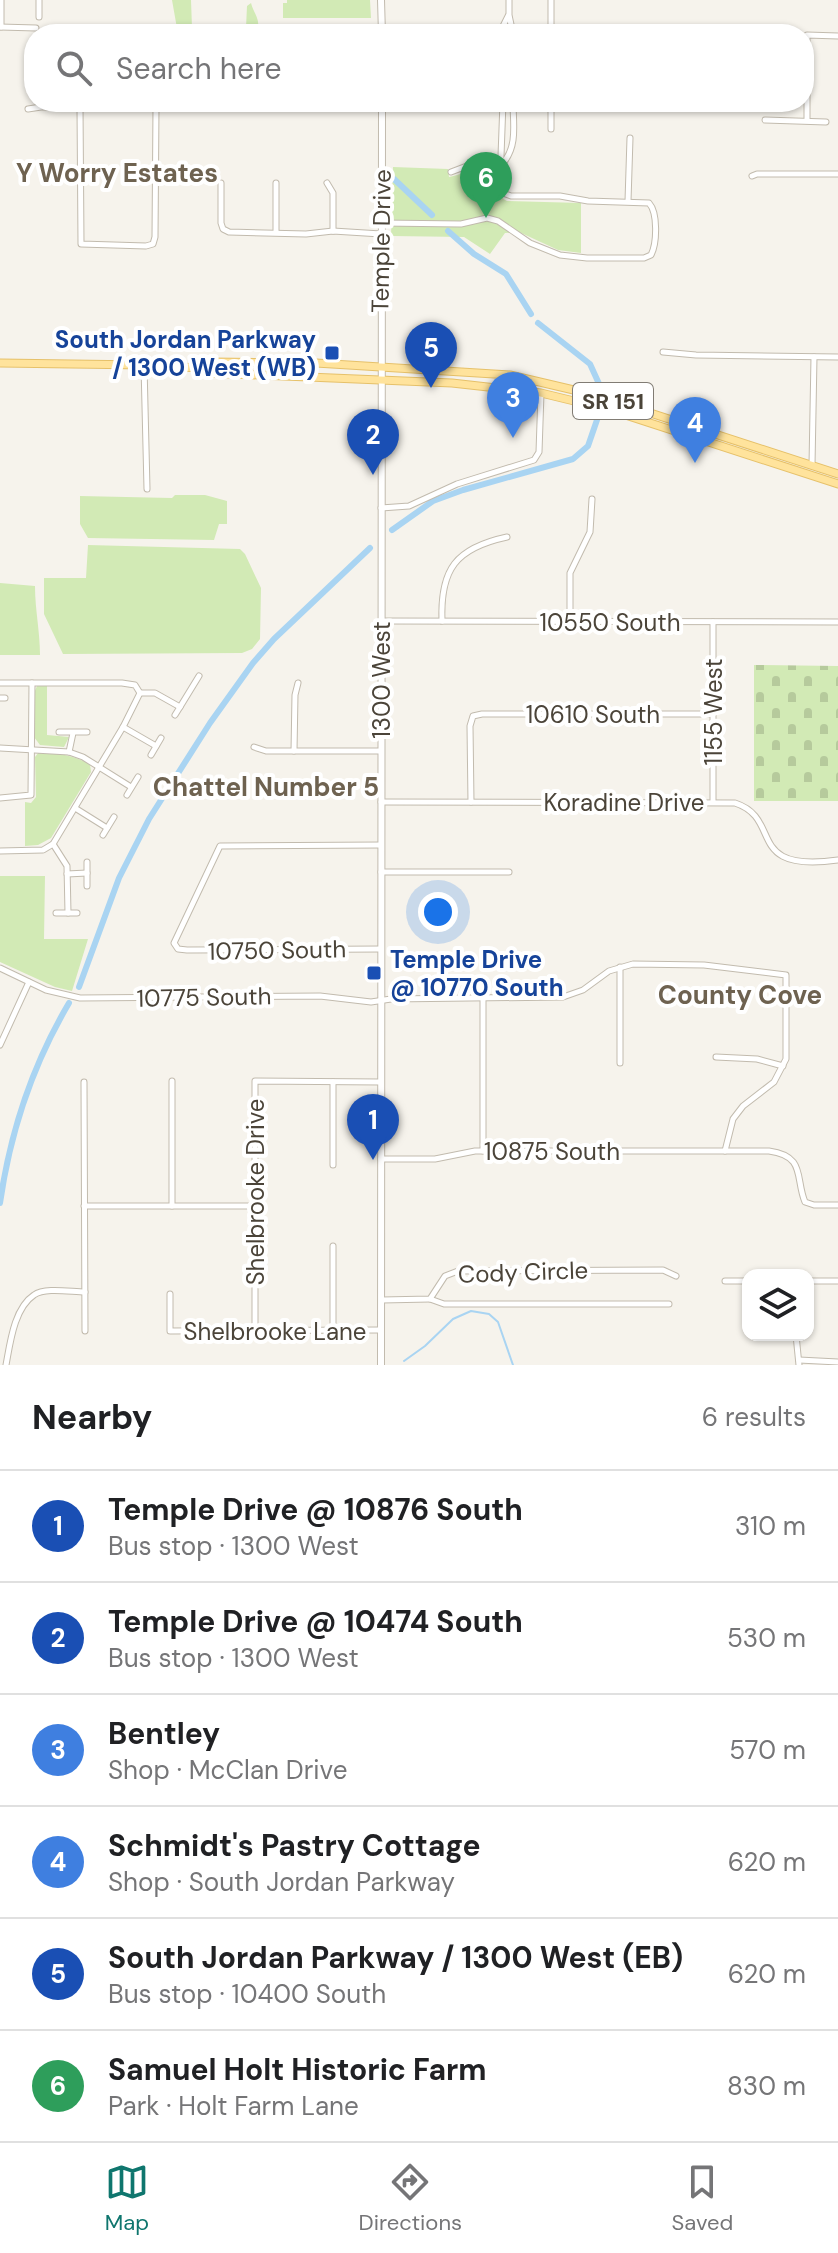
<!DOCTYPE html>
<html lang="en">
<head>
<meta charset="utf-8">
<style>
	body { margin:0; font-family:"DM Sans",sans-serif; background:#f2f2f2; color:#202124 }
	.controls { position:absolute; right:24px; bottom:24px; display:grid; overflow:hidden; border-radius:16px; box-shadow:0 2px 6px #0004 }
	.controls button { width:72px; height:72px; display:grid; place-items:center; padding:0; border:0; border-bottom:2px solid #e0e0e0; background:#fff; color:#202124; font:40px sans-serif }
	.you { position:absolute; left:438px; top:912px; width:28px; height:28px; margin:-20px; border:6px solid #fff; border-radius:50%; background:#1a73e8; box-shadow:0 0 0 12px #1a73e833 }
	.badge { display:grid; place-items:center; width:52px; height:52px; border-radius:50%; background:#0f766e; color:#fff; font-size:26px; font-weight:700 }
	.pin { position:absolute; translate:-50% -66px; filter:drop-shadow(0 2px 4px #0008) }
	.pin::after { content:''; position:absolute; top:42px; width:28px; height:24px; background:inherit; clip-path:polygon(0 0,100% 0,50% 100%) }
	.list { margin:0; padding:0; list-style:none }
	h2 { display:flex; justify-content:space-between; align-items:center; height:104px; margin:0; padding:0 32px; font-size:34px }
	h2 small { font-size:26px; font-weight:400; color:#757577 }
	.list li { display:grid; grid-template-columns:52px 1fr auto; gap:24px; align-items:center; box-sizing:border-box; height:112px; padding:0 32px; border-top:2px solid #e0e0e0 }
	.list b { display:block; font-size:30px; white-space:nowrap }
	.list p { margin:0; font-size:26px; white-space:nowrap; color:#757577 }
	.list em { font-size:26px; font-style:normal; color:#757577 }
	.icon { flex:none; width:44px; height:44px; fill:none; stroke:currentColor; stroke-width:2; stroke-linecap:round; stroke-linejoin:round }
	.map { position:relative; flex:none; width:838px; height:1365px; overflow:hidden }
	.search { position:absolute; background:#fff; box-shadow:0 2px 6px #0004; left:24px; right:24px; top:24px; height:88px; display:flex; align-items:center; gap:20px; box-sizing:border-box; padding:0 28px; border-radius:32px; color:#757577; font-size:30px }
	.sheet { height:776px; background:#fff }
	nav { display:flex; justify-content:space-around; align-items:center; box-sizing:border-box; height:112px; border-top:2px solid #e0e0e0; background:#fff; font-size:22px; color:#757577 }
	nav a { display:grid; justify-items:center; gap:4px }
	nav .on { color:#0f766e }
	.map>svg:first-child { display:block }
</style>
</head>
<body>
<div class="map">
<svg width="838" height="1365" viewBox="0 0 838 1365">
	<defs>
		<pattern id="cemetery-stones" width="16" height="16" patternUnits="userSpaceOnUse" patternTransform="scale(2)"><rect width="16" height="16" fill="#d2eab5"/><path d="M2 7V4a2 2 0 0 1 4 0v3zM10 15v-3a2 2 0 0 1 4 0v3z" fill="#b6ca9c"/></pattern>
	</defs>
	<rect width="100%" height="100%" fill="#f6f3ec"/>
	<g fill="#d2eab5">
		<path d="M 172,0 L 191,0 L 192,28 L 246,28 L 247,6 L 251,3 C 254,15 263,21 255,34 L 178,34 Z"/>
		<path d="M 287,0 L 370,0 L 371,18 L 283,18 L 283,3 L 287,3 Z"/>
		<path d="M 393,167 L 448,169 L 449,177 C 468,173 468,168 490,168 L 496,175 C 495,187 496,195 507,201 L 581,203 L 581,253 L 558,250 L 519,232 L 505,233 L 490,254 L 464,237 L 391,236 Z"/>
		<path d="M 175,495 L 205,495 L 227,501 L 227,524 L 219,524 L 214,540 L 88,538 L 80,524 L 80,496 L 172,498 Z"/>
		<path d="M 88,545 L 240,549 L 245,554 L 261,588 L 260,639 L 252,649 L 242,653 L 63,654 L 44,614 L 44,578 L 86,578 Z"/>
		<path d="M 0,583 L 35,586 C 35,610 40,631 40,655 L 0,655 Z"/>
		<path d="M 47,685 L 47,735 L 69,737 L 64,747 L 40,745 L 34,737 L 34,693 L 37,686 Z"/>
		<path d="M 39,752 C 58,753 72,755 90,764 L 91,772 L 51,838 L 38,845 L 25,846 L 25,802 L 31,803 L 36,797 L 35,757 Z"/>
		<path d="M 0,876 L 45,876 L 44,939 L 88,939 L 72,991 L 55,987 L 0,962 Z"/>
	</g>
	<path fill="url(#cemetery-stones)" d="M 754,665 L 838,666 L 838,801 L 754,801 Z"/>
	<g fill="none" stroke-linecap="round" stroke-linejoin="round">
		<path stroke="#a9d4f2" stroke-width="2" d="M 404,1361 L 425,1346 L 453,1319 L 471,1311 L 489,1314 L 498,1322 L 513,1365"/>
		<g stroke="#a9d4f2" stroke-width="6">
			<path d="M 394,179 L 432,215"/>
			<path d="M 448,231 L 474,254 L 506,274 L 531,314"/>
			<path d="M 538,323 L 590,364 L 600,386"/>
			<path d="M 392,530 L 433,501 L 463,490 L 573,459 L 588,446 L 598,417"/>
			<path d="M 79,987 L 119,878 L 149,819 L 210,723 L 253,663 L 274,639 L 370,548"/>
			<path d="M 0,1203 C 10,1133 33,1064 69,1003"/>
		</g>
		<g stroke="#c2bbae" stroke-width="7">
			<g id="minor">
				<path d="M 1,0 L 1,27"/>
				<path d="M 39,0 L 39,17"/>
				<path d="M 509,0 L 509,15 L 513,34"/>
				<path d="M 551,0 L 551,34"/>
				<path d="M 0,27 L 36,28"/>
				<path d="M 503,34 L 503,26 L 508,16"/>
				<path d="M 551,102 L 551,129"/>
				<path d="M 80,107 L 81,244 L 146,246 L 153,244 L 155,237 L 156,107"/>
				<path d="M 28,109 L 41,107 L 382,107"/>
				<path d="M 765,120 L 826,122"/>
				<path d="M 807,120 L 807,35 L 838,36"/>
				<path d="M 503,163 C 518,146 513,123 513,102"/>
				<path d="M 451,172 L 472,164 L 502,164"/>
				<path d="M 752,176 L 757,174 L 838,174"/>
				<path d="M 221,183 L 221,223 L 223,229 L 229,232 L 306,234 L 333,231 L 381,234"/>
				<path d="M 327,183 L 333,193 L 333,231"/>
				<path d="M 628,201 L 630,138"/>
				<path d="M 382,223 L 461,224 L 487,218 L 498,221 L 530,243 L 560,255 L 587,258 L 644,258 L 651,255 C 657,243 658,213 649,203 L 588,201 L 560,196 L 511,196 L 503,193 L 500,183 L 503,102"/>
				<path d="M 276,232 L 276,183"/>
				<path d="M 663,352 L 696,355 L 838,357"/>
				<path d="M 144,365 L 147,489"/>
				<path d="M 812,465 L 814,357"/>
				<path d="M 381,508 L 409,506 L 457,484 L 534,460 L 539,452 L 541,393"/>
				<path d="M 381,621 L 838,622"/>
				<path d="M 442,621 C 440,569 456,548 507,537"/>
				<path d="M 570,622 L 570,573 L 590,532 L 592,499"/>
				<path d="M 713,622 L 713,802"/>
				<path d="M 0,683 L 122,683 L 135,685 L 140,693"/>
				<path d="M 140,693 L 155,693 L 180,707 L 199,676"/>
				<path d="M 0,698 L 5,698"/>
				<path d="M 175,715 L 180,707"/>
				<path d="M 123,727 L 156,746"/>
				<path d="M 59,732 L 87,732"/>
				<path d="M 254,747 L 266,751 L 381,751"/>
				<path d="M 0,748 L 69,752 L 83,757 L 131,787"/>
				<path d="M 294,751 L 295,695 L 298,683"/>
				<path d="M 69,752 L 73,733"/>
				<path d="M 151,755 L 161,738"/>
				<path d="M 127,795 L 138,777"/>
				<path d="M 0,798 L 31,795 L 32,683"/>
				<path d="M 381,802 L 735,803 C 784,819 743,873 838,860"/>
				<path d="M 471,802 L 470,726 L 473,716 L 482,714 L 713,714"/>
				<path d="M 75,808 L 107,828"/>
				<path d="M 103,835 L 114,817"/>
				<path d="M 53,844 L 67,866 L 68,913"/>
				<path d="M 0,851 L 43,850 L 53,844 L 123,727 L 140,693"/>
				<path d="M 87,862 L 87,886"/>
				<path d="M 381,872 L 509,872"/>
				<path d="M 67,874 L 87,873"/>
				<path d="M 56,913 L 77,913"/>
				<path d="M 381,949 L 187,950 L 178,949 L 174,943 L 220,846 L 381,845"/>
				<path d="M 620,967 L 620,1063"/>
				<path d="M 0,968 L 46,990 L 80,998 L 320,996 L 371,1002 L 391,999 L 563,997 L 583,990 L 609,971 L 633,964 L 704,965 L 786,975 L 786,1059 L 774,1082 L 743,1106 L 733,1119 L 725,1151"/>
				<path d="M 483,999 L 483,1151"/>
				<path d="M 0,1045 L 29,982"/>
				<path d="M 716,1057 L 757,1059 L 783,1066"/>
				<path d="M 172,1081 L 172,1206"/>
				<path d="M 84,1082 L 85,1331"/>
				<path d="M 333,1082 L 333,1165"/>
				<path d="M 381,1159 L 435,1159 L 475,1151 L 769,1151 C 806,1156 795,1178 805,1202 L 814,1205 L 838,1205"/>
				<path d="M 84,1206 L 255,1206"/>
				<path d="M 333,1246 L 333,1330"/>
				<path d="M 725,1281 L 748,1281"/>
				<path d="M 808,1281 L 838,1281"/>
				<path d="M 170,1294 L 170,1331 L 381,1330"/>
				<path d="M 430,1299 L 444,1304 L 669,1304"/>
				<path d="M 382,1300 L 430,1299 L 445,1276 L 458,1271 L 663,1270 L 676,1276"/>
				<path d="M 255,1332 L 255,1081 L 380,1082"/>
				<path d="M 796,1335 L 799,1365"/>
				<path d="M 799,1360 L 838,1362"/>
				<path d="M 6,1365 C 10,1344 14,1308 34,1295 C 45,1287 71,1292 85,1292"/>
			</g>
		</g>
		<g stroke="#c2bbae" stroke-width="8">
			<g id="tertiary">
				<path d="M 381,0 L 382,34"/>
				<path d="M 381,1365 L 382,102"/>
			</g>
		</g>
		<g stroke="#e6c16a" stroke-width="9">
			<g id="primary">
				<path d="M 0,363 L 144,365 L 200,368 L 209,373 L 452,383 L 541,393 L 607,409 L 838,484"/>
				<path d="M 200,368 L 210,362 L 316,363 L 510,375 L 595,395 L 838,474"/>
			</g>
		</g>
		<use href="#minor" stroke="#fff" stroke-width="5"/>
		<use href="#tertiary" stroke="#fff" stroke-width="6"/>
		<use href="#primary" stroke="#ffe39c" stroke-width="7"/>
	</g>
	<g fill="#1a4fb4" stroke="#fff" stroke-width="3">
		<rect x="324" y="345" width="16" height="16" rx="4"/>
		<rect x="366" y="965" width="16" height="16" rx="4"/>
	</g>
	<g text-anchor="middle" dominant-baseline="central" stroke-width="8" stroke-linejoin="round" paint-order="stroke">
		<rect fill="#fff" stroke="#817c74" stroke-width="2" x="573" y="383" width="80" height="36" rx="6"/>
		<g font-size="22" font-weight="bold" fill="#4b4439">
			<text x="613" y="401">SR 151</text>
		</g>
		<g font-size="24" fill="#4b4439" stroke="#fff">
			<text transform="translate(381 241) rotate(-89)">Temple Drive</text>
			<text x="610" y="622">10550 South</text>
			<text transform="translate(381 680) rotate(-90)">1300 West</text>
			<text transform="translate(713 712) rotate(-90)">1155 West</text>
			<text x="593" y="714">10610 South</text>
			<text x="624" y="802">Koradine Drive</text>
			<text transform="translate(277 950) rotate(-1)">10750 South</text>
			<text transform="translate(204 997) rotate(-1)">10775 South</text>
			<text x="552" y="1151">10875 South</text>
			<text transform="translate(255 1192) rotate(-90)">Shelbrooke Drive</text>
			<text transform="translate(523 1272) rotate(-2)">Cody Circle</text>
			<text x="275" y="1331">Shelbrooke Lane</text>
		</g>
		<g font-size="24" font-weight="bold" fill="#164399" stroke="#fff" text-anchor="end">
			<text x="316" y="339">South Jordan Parkway<tspan x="316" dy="28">/ 1300 West (WB)</tspan></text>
			<text x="390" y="959" text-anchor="start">Temple Drive<tspan x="390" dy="28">@ 10770 South</tspan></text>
		</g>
		<g font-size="26" font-weight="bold" fill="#6e6250" stroke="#fff">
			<text x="117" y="173">Y Worry Estates</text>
			<text x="266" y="787">Chattel Number 5</text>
			<text x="740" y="995">County Cove</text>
		</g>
	</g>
</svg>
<div class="controls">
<button><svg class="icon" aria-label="layers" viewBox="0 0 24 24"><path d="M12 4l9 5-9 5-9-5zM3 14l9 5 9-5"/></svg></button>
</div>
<div class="you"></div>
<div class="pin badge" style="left:373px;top:1160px;background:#1a4fb4">1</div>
<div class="pin badge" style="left:373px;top:475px;background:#1a4fb4">2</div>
<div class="pin badge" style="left:513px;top:438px;background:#3f7fe0">3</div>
<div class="pin badge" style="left:695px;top:463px;background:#3f7fe0">4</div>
<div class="pin badge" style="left:431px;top:388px;background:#1a4fb4">5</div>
<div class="pin badge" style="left:486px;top:218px;background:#2e9e5b">6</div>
<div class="search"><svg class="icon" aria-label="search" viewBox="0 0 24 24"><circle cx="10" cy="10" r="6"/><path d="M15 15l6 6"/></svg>Search here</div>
</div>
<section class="sheet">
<h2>Nearby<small>6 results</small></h2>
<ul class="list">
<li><span class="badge" style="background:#1a4fb4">1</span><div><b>Temple Drive @ 10876 South</b><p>Bus stop · 1300 West</p></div><em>310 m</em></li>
<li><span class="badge" style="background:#1a4fb4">2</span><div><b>Temple Drive @ 10474 South</b><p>Bus stop · 1300 West</p></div><em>530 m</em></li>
<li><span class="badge" style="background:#3f7fe0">3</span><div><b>Bentley</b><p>Shop · McClan Drive</p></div><em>570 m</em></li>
<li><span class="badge" style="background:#3f7fe0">4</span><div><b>Schmidt's Pastry Cottage</b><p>Shop · South Jordan Parkway</p></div><em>620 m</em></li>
<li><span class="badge" style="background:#1a4fb4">5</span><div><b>South Jordan Parkway / 1300 West (EB)</b><p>Bus stop · 10400 South</p></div><em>620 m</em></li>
<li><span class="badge" style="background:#2e9e5b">6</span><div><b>Samuel Holt Historic Farm</b><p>Park · Holt Farm Lane</p></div><em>830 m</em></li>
</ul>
</section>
<nav>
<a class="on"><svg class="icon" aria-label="map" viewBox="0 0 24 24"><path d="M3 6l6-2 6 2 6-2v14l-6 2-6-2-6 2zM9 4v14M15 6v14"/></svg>Map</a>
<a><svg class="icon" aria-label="directions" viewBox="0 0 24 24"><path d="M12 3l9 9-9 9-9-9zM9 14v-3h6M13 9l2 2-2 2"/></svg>Directions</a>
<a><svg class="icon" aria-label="saved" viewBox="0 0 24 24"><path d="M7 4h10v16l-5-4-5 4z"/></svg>Saved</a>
</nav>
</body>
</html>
